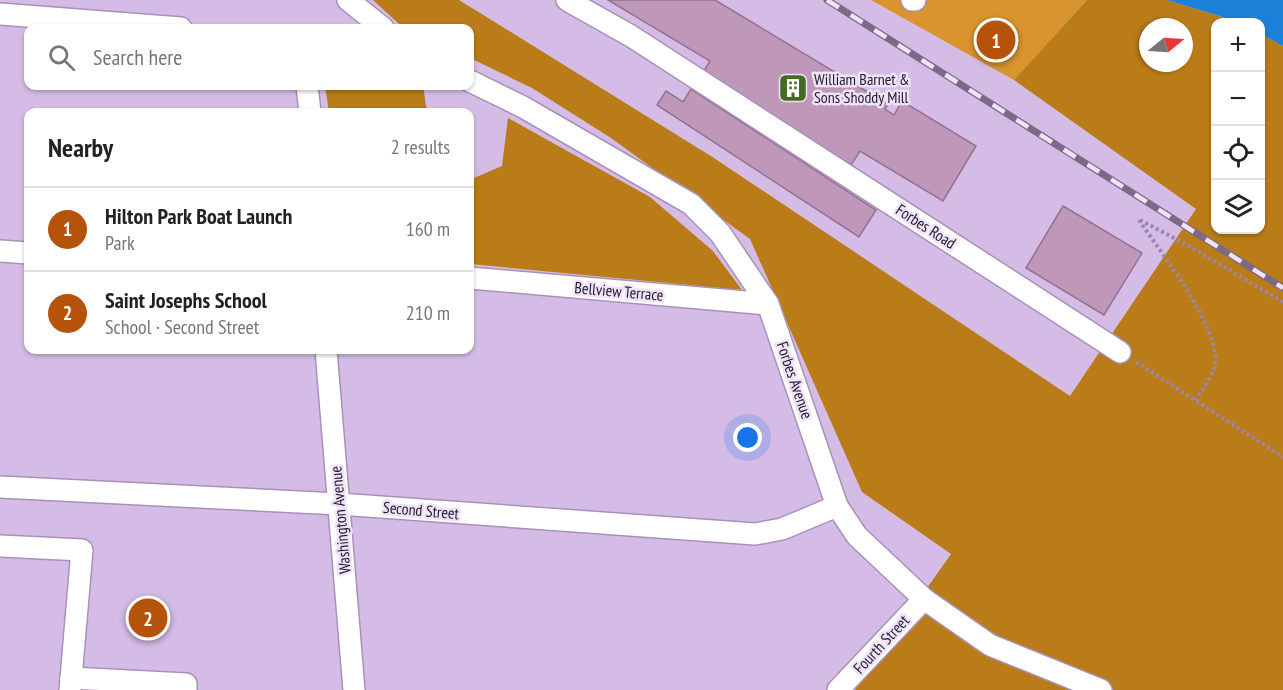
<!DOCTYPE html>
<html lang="en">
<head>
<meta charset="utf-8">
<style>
	body { margin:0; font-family:"PT Sans Narrow",sans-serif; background:#f2f2f2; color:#222 }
	.controls { position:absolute; right:18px; top:18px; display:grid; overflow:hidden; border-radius:12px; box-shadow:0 2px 4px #0004 }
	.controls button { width:54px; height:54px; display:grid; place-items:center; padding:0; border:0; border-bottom:2px solid #e0e0e0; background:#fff; color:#222; font:30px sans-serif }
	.compass { position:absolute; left:1139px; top:18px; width:54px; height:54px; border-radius:50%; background:#fff; box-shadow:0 2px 4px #0004; rotate:72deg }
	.you { position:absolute; left:748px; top:438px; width:21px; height:21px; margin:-15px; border:4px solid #fff; border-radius:50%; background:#1a73e8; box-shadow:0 0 0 9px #1a73e833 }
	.badge { display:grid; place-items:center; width:39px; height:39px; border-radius:50%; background:#b45309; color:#fff; font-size:20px; font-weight:700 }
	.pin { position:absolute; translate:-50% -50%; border:3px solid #fff; box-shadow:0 2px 6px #0006 }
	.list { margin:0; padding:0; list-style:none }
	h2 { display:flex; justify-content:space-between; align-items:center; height:78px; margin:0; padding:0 24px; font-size:26px }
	h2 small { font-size:20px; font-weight:400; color:#767676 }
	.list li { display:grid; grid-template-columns:39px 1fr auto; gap:18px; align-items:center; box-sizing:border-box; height:84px; padding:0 24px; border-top:2px solid #e0e0e0 }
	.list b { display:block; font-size:22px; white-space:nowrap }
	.list p { margin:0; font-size:20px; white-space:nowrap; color:#767676 }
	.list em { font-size:20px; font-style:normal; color:#767676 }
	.icon { flex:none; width:33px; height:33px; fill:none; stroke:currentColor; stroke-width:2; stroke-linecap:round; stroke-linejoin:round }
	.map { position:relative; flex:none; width:1283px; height:690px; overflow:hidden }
	.search { position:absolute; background:#fff; box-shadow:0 2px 4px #0004; left:24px; top:24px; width:450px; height:66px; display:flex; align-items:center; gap:15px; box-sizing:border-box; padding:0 21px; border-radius:12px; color:#767676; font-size:22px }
	.panel { position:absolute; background:#fff; box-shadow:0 2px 4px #0004; left:24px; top:108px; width:450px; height:246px; border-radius:12px }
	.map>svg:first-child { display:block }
</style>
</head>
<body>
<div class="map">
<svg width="1283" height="690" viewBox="0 0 1283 690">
	<rect width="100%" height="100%" fill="#d5bce7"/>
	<path fill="#d9942e" d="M 871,0 L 1087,0 L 1014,80 Z"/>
	<g fill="#ba7b19" fill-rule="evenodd">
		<path d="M 373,0 L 459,0 L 714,158 L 1070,396 L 1196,209 L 1014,80 L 1087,0 L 1167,0 L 1239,22 L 1216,22 L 1216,230 L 1260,230 L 1261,34 L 1283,46 L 1283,690 L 855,690 L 951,554 L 862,492 L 750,239 L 611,138 L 532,88 L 470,58 L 470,28 L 408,28 L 400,25 ZM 1148,27 L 1184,27 L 1184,63 L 1148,63 Z"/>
		<path d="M 325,86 L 423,86 L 427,112 L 329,112 Z"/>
		<path d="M 508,118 L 650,197 L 713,251 L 742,290 L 470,264 L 470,174 L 474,178 L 502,166 Z"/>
	</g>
	<path fill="#1c80d9" d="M 1167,0 L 1283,0 L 1283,46 L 1261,34 L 1260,22 L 1239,22 Z"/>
	<g fill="#bf98b9" stroke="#957190" stroke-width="1.5">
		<path d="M 608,0 L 715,0 L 888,104 L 885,109 L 894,115 L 902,101 L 976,146 L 943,201 L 860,151 L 851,165 L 702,74 L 710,61 Z"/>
		<path d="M 691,89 L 876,210 L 859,237 L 657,105 L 666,91 L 683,102 Z"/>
		<path d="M 1063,206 L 1142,253 L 1104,315 L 1026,268 Z"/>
	</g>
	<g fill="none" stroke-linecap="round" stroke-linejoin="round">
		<g stroke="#a891b9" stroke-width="24">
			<g id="minor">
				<path d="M 348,0 L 383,28"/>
				<path d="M 567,0 L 631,36 L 1120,352"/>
				<path d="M 912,0 L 915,0"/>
				<path d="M 0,14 L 181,28"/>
				<path d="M 470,81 L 523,107 L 691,204 L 720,233 L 768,304 L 837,506 L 857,536 L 924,599 L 990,645 L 1101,690"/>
				<path d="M 307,86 L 310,112"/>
				<path d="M 0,251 L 28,253"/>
				<path d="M 470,278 L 768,304"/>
				<path d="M 326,350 L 354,690"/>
				<path d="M 0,487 L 339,504 L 755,534 L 782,529 L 837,506"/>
				<path d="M 1,546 L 82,550 L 70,690"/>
				<path d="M 71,678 L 186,684 L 186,690"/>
				<path d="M 838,690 L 924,599"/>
			</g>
		</g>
		<g stroke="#9a87a9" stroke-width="4" stroke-dasharray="3 3" stroke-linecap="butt">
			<path d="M 1139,220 C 1160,252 1225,332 1214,368 C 1211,379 1201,391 1196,400"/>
			<path d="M 1140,220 L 1189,246 L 1283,302"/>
			<path d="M 1136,362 L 1283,457"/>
		</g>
		<use href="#minor" stroke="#fff" stroke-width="21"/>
		<g stroke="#7b6a87" stroke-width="7">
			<path id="rail" d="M 827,0 L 1283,288"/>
		</g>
		<use href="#rail" stroke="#efe3f8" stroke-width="4.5" stroke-dasharray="14" stroke-linecap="butt"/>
	</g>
	<defs>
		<g id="building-square" transform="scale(1.5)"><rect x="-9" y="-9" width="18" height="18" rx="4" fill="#476a22" stroke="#efe3f8"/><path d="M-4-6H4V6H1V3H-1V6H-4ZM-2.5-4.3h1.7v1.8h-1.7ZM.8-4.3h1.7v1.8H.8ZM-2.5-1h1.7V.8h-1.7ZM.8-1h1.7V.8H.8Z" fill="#fff"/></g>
	</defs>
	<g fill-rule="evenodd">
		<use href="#building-square" x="793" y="88"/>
	</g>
	<g text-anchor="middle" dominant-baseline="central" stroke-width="5" stroke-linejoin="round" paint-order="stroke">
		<g font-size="16" fill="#231a2a" stroke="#efe3f8" text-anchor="start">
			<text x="814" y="79">William Barnet &amp;<tspan x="814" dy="18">Sons Shoddy Mill</tspan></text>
		</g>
		<g font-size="16" fill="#231a2a" stroke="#efe3f8">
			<text transform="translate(926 226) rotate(33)">Forbes Road</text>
			<text transform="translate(619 291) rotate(5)">Bellview Terrace</text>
			<text transform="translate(795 380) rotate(71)">Forbes Avenue</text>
			<text transform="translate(421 510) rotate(5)">Second Street</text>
			<text transform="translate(340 520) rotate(-95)">Washington Avenue</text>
			<text transform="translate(881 644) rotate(-47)">Fourth Street</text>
		</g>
	</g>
</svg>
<div class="controls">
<button>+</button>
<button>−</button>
<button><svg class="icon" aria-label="locate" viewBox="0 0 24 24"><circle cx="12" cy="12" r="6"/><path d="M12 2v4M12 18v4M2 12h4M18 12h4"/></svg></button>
<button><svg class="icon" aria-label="layers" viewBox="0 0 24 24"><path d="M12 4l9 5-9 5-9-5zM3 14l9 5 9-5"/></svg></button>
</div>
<svg class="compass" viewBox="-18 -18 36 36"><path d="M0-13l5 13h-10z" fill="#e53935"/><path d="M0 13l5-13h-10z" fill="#767676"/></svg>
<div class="you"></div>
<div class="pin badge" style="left:996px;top:40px">1</div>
<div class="pin badge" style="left:148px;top:618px">2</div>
<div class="search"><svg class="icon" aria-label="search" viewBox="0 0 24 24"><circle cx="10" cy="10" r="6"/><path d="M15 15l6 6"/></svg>Search here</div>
<section class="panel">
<h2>Nearby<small>2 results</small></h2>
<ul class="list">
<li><span class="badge">1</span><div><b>Hilton Park Boat Launch</b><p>Park</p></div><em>160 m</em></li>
<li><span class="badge">2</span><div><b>Saint Josephs School</b><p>School · Second Street</p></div><em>210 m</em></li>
</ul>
</section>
</div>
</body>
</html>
